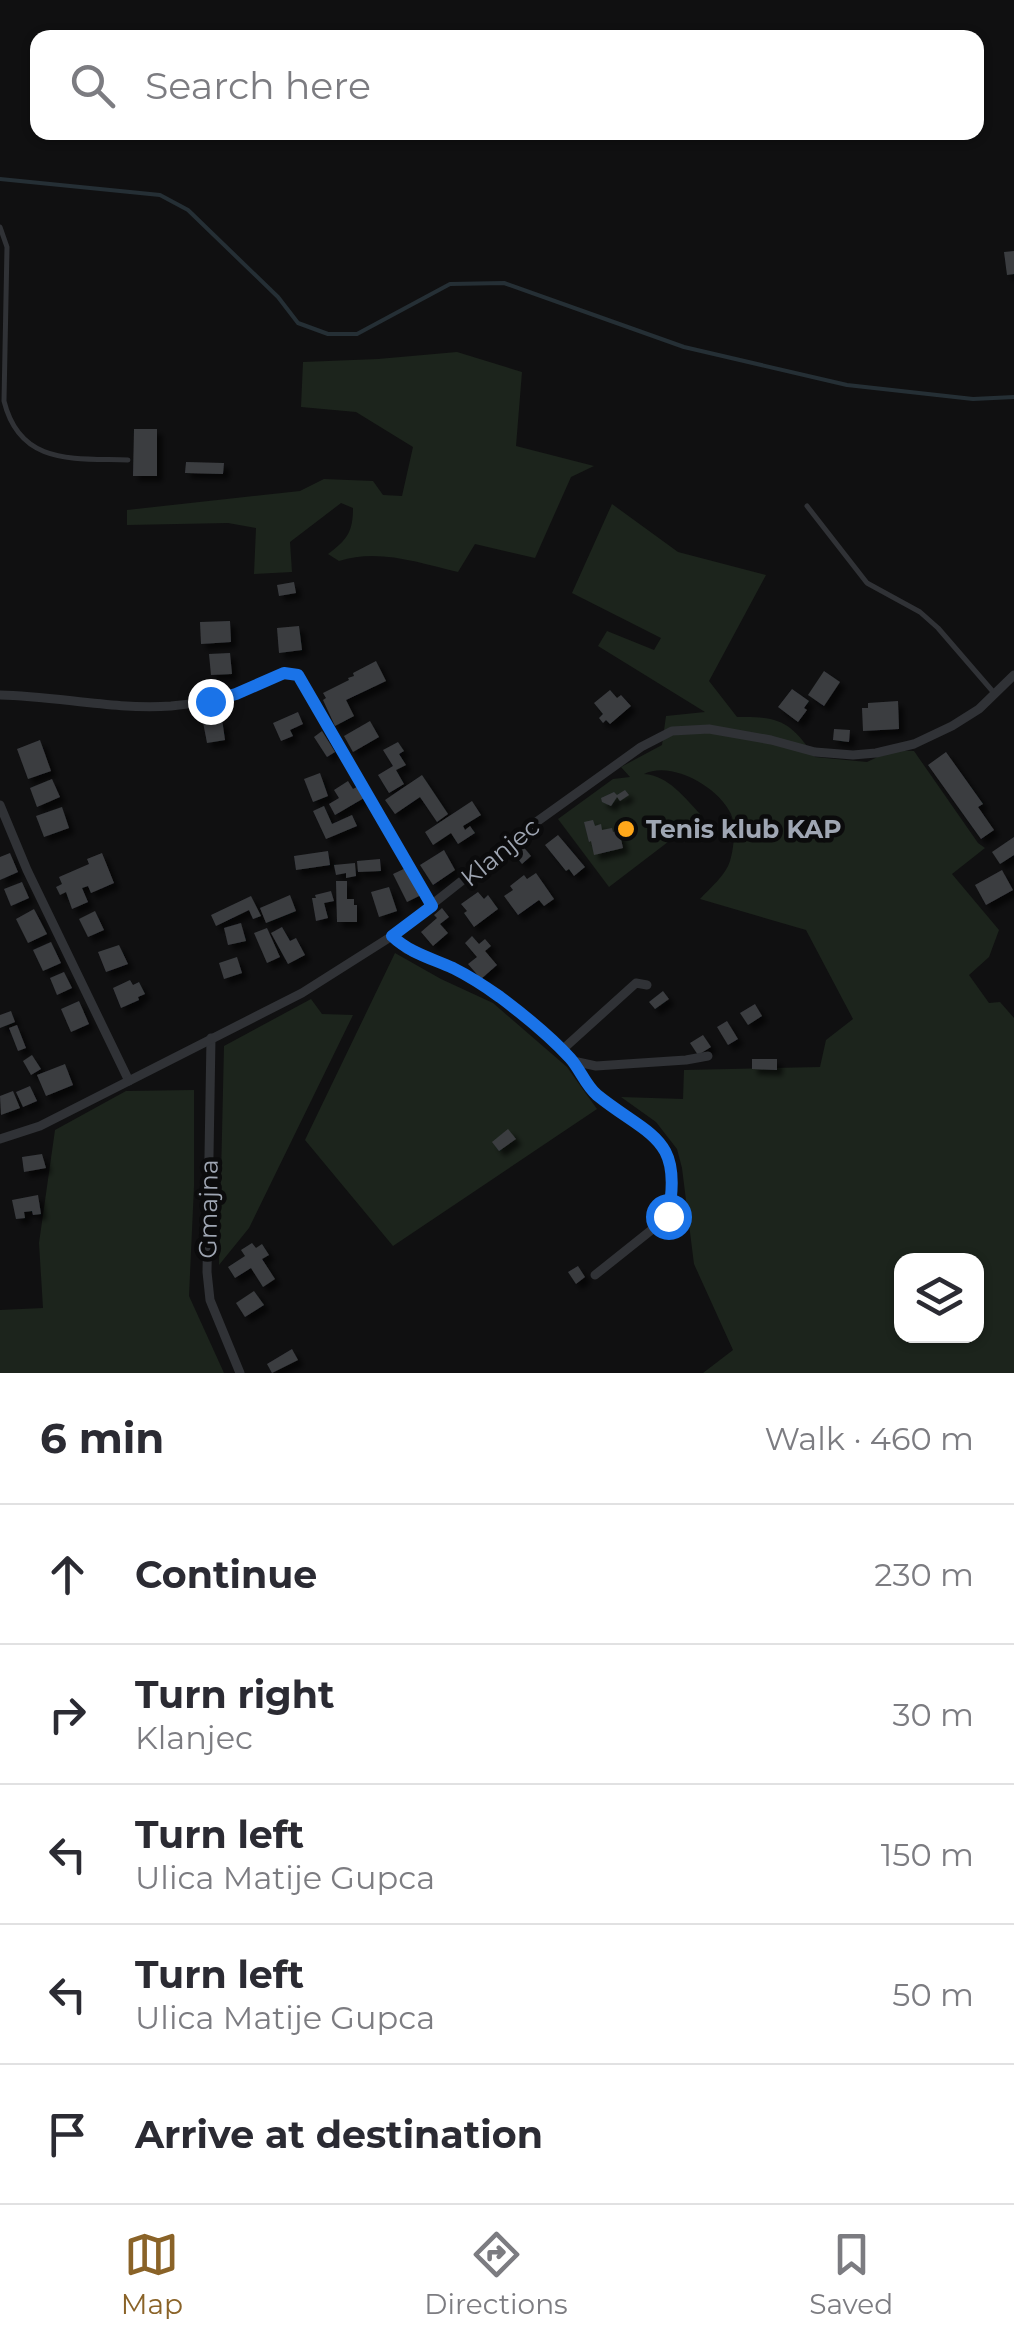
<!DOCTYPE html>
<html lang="en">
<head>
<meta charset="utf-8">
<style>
	body { margin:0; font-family:Montserrat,sans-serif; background:#f7f7f7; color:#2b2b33 }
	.controls { position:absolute; right:30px; bottom:30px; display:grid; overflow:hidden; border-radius:20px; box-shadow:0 2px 8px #0004 }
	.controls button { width:90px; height:90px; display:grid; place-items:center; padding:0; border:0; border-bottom:2px solid #e1e1e2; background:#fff; color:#2b2b33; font:50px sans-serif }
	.stop { position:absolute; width:30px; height:30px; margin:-22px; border:8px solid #1a73e8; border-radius:50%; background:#fff }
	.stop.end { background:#1a73e8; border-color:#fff; box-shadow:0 2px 10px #0008 }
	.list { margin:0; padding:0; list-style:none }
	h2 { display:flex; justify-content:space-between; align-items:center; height:130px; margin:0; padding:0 40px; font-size:42px }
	h2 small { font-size:32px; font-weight:400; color:#7c7c81 }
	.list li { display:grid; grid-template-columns:65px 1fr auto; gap:30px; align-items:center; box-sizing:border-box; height:140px; padding:0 40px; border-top:2px solid #e1e1e2 }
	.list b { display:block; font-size:38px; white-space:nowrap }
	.list p { margin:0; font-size:32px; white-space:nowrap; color:#7c7c81 }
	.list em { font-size:32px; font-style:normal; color:#7c7c81 }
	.icon { flex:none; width:55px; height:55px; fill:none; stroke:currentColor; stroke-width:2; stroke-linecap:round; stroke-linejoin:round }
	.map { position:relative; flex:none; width:1014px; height:1373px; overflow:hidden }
	.search { position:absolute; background:#fff; box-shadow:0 2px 8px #0004; left:30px; right:30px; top:30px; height:110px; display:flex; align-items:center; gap:25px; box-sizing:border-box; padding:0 35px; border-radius:20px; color:#7c7c81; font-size:38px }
	.sheet { height:830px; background:#fff }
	nav { display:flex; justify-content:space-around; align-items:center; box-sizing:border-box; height:140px; border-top:2px solid #e1e1e2; background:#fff; font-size:28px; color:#7c7c81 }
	nav a { display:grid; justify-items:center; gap:5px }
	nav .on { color:#8a6328 }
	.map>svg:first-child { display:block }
</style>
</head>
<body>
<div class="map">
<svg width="1014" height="1373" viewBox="0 0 1014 1373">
	<defs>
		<filter id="shadow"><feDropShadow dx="5.5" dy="5.5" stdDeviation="2.5" flood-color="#0009"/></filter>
	</defs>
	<rect width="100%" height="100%" fill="#101011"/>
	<g fill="#1c241c" fill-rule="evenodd">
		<path d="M 457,352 L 522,372 L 516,446 L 594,466 L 571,477 L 535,558 L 475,544 L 458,572 C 420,563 378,548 339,561 L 328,554 C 347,540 353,532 353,508 L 341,503 L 290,542 L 292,572 L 254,574 L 256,528 L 228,523 L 127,525 L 127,510 L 300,491 L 324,479 L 373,481 L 383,495 L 402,496 L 413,447 L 356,412 L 301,407 L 303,362 L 378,359 Z"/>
		<path d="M 612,504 L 678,552 L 766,575 L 709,681 L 737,717 C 780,716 791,722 815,757 L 867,762 L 892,750 L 914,751 L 978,843 L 985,848 L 952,874 L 999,930 L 989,957 L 969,975 L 989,1003 L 1000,1002 L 1014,1018 L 1014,1373 L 703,1373 L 733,1350 L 694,1264 L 682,1168 L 677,1149 L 656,1122 L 621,1097 L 683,1099 L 684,1070 L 820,1067 L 826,1040 L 853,1019 L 806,930 L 700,899 C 710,888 726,875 730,861 C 734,848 736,826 731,814 C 719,787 671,760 644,774 C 669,776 684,797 702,816 L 609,887 L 558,819 L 613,779 L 630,777 L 621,767 L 662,745 L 666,716 L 705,712 L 598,646 L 607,631 L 654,650 L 661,638 L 572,593 ZM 902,1260 L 976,1260 L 976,1336 L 902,1336 Z"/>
		<path d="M 395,953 L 441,979 L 493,1003 L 567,1067 L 597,1109 L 393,1246 L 305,1140 Z"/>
		<path d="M 311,999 L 322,1014 L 353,1015 L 249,1228 L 219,1265 L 224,1046 Z"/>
		<path d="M 194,1090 L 194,1186 L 189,1296 L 224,1373 L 0,1373 L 0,1310 L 43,1308 L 39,1243 L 55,1130 L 126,1091 Z"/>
	</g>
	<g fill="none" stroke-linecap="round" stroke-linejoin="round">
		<path stroke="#252f35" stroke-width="4" d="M 0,179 L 160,195 L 188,210 L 278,297 L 298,323 L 328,334 L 357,334 L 450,284 L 504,283 L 684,347 L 847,385 L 973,399 L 1014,397"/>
	</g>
	<g fill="#3b3d41" filter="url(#shadow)">
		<path d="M 1014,251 L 1014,274 L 1007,275 L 1004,252 Z"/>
		<path d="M 134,429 L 157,429 L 157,476 L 133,476 Z"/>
		<path d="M 186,462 L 224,463 L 223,474 L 185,473 Z"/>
		<path d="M 294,582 L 296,593 L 279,596 L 277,585 Z"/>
		<path d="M 230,621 L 231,642 L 201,644 L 200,622 Z"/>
		<path d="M 299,626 L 302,650 L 279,653 L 277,628 Z"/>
		<path d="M 230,653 L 232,674 L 211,675 L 209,654 Z"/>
		<path d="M 376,661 L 386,681 L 346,700 L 354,716 L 335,726 L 323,700 L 326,698 L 323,693 L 349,680 L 348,678 L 354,676 L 353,673 Z"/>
		<path d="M 824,671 L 840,682 L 824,706 L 808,695 Z"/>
		<path d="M 792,689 L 809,701 L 804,708 L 807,710 L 798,722 L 778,707 Z"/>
		<path d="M 610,690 L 617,698 L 621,695 L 631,706 L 610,724 L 606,720 L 603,723 L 599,718 L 603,714 L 594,703 Z"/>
		<path d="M 898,701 L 899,729 L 863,731 L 862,708 L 868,708 L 868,703 Z"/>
		<path d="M 298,712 L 303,724 L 290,730 L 293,736 L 281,741 L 273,723 Z"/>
		<path d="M 222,719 L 225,740 L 207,743 L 203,722 Z"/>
		<path d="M 370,721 L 379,737 L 353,752 L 344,736 Z"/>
		<path d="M 834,729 L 850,730 L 849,742 L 833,740 Z"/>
		<path d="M 322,731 L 335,752 L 327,757 L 314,737 Z"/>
		<path d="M 40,740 L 51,771 L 28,779 L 17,749 Z"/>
		<path d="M 398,742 L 404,751 L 399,754 L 406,765 L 396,770 L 404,784 L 389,793 L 378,775 L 393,766 L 383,750 Z"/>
		<path d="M 946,752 L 983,804 L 978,807 L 994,830 L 981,839 L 928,765 Z"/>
		<path d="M 320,773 L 328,796 L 313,802 L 304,779 Z"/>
		<path d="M 422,775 L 448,814 L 437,822 L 420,797 L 395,814 L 385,800 Z"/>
		<path d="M 52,779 L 60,797 L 37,807 L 30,788 Z"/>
		<path d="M 348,781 L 353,789 L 357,787 L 364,798 L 335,815 L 329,804 L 339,798 L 334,790 Z"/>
		<path d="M 625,790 L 629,795 L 620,801 L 617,797 L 611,806 L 602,802 L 601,798 L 614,792 L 617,795 Z"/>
		<path d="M 472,801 L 481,815 L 463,826 L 465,830 L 470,826 L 475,833 L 458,844 L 451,833 L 433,845 L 425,832 Z"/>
		<path d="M 324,806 L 332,824 L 352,815 L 357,826 L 326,839 L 313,811 Z"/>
		<path d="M 62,807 L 69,828 L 44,837 L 36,816 Z"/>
		<path d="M 593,820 L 595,826 L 601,824 L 602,830 L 612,828 L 613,832 L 619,830 L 623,848 L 594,855 L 591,841 L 589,842 L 584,822 Z"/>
		<path d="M 558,835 L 585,867 L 574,876 L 569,869 L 566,871 L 545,845 Z"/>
		<path d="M 1014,837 L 1014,855 L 1000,864 L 992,852 Z"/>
		<path d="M 521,844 L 531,856 L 522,864 L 512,851 Z"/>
		<path d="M 444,850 L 455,870 L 433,885 L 420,865 Z"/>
		<path d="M 328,851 L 330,865 L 296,870 L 294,856 Z"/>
		<path d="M 10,853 L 18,872 L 0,880 L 0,857 Z"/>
		<path d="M 102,853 L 114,883 L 91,893 L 88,886 L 82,888 L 88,902 L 72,909 L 66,892 L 60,895 L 56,887 L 62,884 L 59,877 L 89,864 L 87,859 Z"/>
		<path d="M 380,859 L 381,871 L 358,872 L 357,861 Z"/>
		<path d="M 355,863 L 356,876 L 346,878 L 346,873 L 336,875 L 334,865 Z"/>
		<path d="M 408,867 L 423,894 L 407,902 L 393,874 Z"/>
		<path d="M 1002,870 L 1013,890 L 986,905 L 975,885 Z"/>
		<path d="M 536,873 L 554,899 L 544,906 L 539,900 L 518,915 L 504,896 L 513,890 L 510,886 L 524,875 L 527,879 Z"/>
		<path d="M 336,881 L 347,881 L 347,899 L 354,899 L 354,905 L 357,905 L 357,922 L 337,922 Z"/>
		<path d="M 22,882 L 29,898 L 11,906 L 4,889 Z"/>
		<path d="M 389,887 L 397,911 L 379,917 L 371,892 Z"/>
		<path d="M 331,891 L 334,901 L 324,903 L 328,918 L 316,921 L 312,898 L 316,898 L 315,895 Z"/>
		<path d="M 478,892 L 484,899 L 488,895 L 498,909 L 474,927 L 464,913 L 467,911 L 461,904 Z"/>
		<path d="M 290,895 L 296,911 L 266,923 L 260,908 Z"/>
		<path d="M 251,896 L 261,916 L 253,919 L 249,910 L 216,926 L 211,915 Z"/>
		<path d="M 442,908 L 449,917 L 440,924 L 448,933 L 433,946 L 421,932 L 437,918 L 434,915 Z"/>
		<path d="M 34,909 L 47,934 L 28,943 L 16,919 Z"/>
		<path d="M 95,911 L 104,930 L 88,937 L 79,919 Z"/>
		<path d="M 241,923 L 246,941 L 228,945 L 224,928 Z"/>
		<path d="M 282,927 L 290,941 L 296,938 L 305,955 L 288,964 L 271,933 Z"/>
		<path d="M 267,928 L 280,957 L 267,963 L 254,933 Z"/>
		<path d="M 472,936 L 479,944 L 485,939 L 491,946 L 485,951 L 497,965 L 481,979 L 468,964 L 477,957 L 465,943 Z"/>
		<path d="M 51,942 L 61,963 L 43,971 L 33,950 Z"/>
		<path d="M 119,945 L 128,964 L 106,972 L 98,952 Z"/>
		<path d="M 237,957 L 242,973 L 224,979 L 219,963 Z"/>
		<path d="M 64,972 L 72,988 L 57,995 L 50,978 Z"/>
		<path d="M 130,980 L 133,985 L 139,982 L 145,994 L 138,997 L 139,1000 L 121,1008 L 113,988 Z"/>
		<path d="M 663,991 L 669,999 L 655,1009 L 649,1002 Z"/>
		<path d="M 79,1001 L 89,1024 L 71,1032 L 61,1009 Z"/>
		<path d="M 755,1004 L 762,1016 L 748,1025 L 740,1013 Z"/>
		<path d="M 11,1011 L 15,1022 L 0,1028 L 0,1015 Z"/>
		<path d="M 727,1021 L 738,1039 L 728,1045 L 717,1027 Z"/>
		<path d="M 17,1025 L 26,1048 L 18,1051 L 9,1028 Z"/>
		<path d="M 703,1035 L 711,1047 L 698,1055 L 690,1043 Z"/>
		<path d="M 32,1055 L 41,1069 L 31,1075 L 23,1061 Z"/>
		<path d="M 752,1059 L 777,1059 L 777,1070 L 752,1069 Z"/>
		<path d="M 65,1064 L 73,1085 L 46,1096 L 37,1075 Z"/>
		<path d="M 30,1086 L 37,1101 L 23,1107 L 16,1092 Z"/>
		<path d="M 13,1091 L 20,1108 L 1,1115 L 0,1096 Z"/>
		<path d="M 508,1129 L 516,1139 L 499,1151 L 492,1142 Z"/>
		<path d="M 42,1154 L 46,1168 L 24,1172 L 22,1157 Z"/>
		<path d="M 38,1195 L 41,1214 L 33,1215 L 32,1211 L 24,1212 L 25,1218 L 16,1219 L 12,1200 Z"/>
		<path d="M 252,1243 L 256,1248 L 262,1244 L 269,1255 L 262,1259 L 275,1279 L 263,1287 L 251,1268 L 235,1278 L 228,1267 L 245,1256 L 241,1250 Z"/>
		<path d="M 578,1266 L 585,1277 L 576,1284 L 568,1272 Z"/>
		<path d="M 254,1291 L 264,1305 L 245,1317 L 236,1303 Z"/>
		<path d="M 292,1349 L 298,1360 L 272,1373 L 267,1364 Z"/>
	</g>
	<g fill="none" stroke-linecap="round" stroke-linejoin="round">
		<g stroke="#303236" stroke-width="5">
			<path d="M 0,227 L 7,247 L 4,401 C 20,466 74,458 128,460"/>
			<path d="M 807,506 L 867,583 L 920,612 L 938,628 L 995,694"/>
		</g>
		<g stroke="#303236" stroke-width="9">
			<path d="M 0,695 C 57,696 114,710 171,706 C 192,704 213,701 233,695 C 256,687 272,672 298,675 L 432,907"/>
			<path d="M 0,805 L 27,870 L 129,1081"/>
			<path d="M 392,936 L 406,949 L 457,970 L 499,996 L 550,1038 L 573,1061 L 596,1066 L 686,1060 L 708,1056"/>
			<path d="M 211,1038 L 207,1272 L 210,1300 L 240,1373"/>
			<path d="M 562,1050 L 636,983 L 647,985"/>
			<path d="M 573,1061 C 580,1072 586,1085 595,1094 C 602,1101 613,1106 621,1112 C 667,1144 680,1157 669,1216 L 595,1275"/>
			<path d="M 0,1139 L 40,1126 L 302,993 L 392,936 L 535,823 L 641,747 L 672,731 L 709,729 L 771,740 L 815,752 L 853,755 L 876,753 L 914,744 L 952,726 L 979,709 L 1014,675"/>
		</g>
	</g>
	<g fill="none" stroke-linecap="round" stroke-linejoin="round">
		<path stroke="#1a73e8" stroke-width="12" d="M 210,701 L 236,694 L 284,673 L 298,675 L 432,906 L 392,936 C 410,953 431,958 453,968 C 469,976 486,987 500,997 C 524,1015 549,1035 570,1058 C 580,1069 586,1086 597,1095 C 649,1137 684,1136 668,1216"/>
	</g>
	<circle fill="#ffa71a" stroke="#0b0b0c" stroke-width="4" cx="626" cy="829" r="10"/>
	<g text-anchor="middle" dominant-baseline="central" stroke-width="9" stroke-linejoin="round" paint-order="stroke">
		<g font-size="25" font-weight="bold" fill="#9fa6b3" stroke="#0b0b0c" text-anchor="start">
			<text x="646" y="829">Tenis klub KAP</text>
		</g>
		<g font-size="25" fill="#9fa6b3" stroke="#0b0b0c">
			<text transform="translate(500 852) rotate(-39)">Klanjec</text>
			<text transform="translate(208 1209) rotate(-89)">Gmajna</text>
		</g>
	</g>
</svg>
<div class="controls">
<button><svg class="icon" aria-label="layers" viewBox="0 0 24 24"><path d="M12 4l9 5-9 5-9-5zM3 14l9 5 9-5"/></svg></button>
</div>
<div class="stop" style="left:668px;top:1216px"></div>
<div class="stop end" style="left:210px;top:701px"></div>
<div class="search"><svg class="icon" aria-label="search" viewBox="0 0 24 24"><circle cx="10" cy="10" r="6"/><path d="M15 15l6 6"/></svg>Search here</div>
</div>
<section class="sheet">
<h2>6 min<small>Walk · 460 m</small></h2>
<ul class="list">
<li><svg class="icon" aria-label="ahead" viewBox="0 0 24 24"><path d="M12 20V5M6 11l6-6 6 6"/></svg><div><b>Continue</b></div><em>230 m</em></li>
<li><svg class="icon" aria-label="right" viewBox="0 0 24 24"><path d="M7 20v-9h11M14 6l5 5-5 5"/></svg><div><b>Turn right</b><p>Klanjec</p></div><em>30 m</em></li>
<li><svg class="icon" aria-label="left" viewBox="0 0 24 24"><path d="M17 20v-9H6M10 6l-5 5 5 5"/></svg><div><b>Turn left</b><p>Ulica Matije Gupca</p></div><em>150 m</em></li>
<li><svg class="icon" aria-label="left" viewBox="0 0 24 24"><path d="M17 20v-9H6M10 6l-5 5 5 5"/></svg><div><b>Turn left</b><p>Ulica Matije Gupca</p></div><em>50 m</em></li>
<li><svg class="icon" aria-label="arrive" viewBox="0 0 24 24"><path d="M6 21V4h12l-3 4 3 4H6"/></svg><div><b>Arrive at destination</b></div></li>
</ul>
</section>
<nav>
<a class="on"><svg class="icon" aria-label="map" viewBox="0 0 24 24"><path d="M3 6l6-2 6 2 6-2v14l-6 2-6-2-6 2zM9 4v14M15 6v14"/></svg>Map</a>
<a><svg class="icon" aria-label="directions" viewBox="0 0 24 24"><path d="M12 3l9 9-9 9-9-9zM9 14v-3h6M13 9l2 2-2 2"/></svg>Directions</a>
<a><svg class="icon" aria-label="saved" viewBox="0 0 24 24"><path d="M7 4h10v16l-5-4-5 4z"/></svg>Saved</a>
</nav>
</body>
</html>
